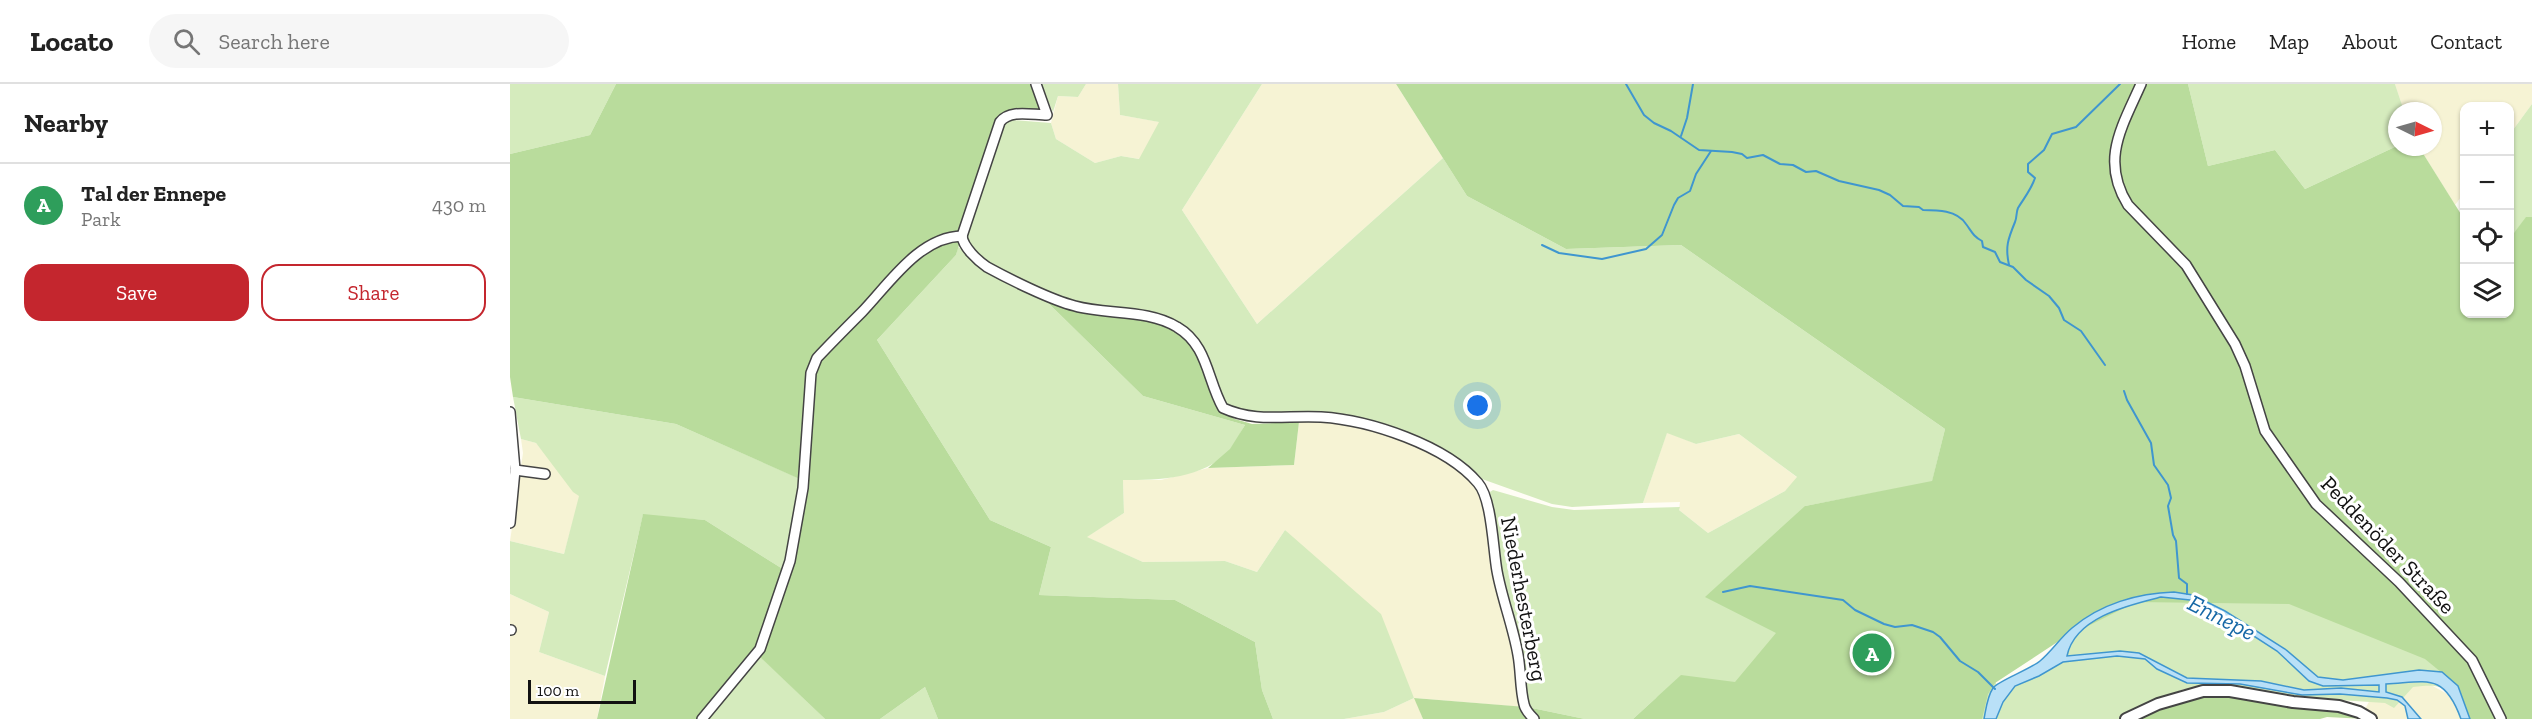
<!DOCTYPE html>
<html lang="en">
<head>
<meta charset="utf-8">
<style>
	body { margin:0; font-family:"Zilla Slab",serif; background:#f6f6f6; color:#222 }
	.controls { position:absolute; right:18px; top:18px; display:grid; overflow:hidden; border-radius:12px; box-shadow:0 2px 4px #0004 }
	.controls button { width:54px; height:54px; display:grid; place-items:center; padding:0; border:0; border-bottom:2px solid #e0e0e0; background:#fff; color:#222; font:30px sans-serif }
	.compass { position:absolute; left:1878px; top:18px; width:54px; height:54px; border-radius:50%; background:#fff; box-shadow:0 2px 4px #0004; rotate:95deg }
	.scale { position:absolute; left:18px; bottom:15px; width:108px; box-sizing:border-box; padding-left:6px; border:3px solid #111; border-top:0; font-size:16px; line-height:21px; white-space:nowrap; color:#111; -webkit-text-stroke:4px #fff; paint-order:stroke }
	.you { position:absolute; left:968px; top:322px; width:21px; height:21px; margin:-15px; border:4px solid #fff; border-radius:50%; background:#1a73e8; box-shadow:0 0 0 9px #1a73e833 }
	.badge { display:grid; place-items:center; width:39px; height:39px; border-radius:50%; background:#c4262e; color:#fff; font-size:20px; font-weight:700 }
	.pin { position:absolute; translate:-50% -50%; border:3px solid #fff; box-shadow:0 2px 6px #0006 }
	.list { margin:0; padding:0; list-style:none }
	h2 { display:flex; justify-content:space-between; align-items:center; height:78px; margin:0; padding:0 24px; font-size:26px }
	h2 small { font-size:20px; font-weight:400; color:#767676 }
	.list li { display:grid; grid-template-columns:39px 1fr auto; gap:18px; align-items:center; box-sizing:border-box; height:84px; padding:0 24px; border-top:2px solid #e0e0e0 }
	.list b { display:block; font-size:22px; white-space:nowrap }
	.list p { margin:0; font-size:20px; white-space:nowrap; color:#767676 }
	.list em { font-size:20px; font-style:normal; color:#767676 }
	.actions { display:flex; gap:12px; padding:18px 24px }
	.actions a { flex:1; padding:14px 0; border:2px solid #c4262e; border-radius:18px; text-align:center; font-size:21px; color:#c4262e }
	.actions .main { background:#c4262e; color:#fff }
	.icon { flex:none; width:33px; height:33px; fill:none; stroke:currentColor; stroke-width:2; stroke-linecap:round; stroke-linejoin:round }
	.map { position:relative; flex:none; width:2022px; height:635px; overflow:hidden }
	header { display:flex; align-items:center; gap:36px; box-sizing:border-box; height:84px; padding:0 30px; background:#fff; border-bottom:2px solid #e0e0e0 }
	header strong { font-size:28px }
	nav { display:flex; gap:33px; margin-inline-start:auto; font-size:21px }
	.search { width:420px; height:54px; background:#f6f6f6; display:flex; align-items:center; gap:15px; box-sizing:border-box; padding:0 21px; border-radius:33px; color:#767676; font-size:22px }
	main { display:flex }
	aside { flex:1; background:#fff }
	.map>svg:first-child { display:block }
</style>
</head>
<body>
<header>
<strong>Locato</strong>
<div class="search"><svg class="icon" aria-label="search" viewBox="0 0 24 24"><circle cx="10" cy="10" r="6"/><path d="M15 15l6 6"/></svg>Search here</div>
<nav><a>Home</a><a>Map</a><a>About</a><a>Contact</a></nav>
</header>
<main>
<aside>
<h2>Nearby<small></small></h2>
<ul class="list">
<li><span class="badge" style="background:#2e9e5b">A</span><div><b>Tal der Ennepe</b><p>Park</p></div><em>430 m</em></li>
</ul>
<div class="actions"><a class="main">Save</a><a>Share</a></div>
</aside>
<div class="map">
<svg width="2022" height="635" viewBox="0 0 2022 635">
	<rect width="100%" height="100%" fill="#fffdf5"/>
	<g fill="#f6f3d4">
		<path d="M 576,0 L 608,0 L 610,31 L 650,38 L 630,75 L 611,72 L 585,79 L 546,55 L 541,39 L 548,12 L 568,13 Z"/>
		<path d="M 752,0 L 886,0 L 933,74 L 747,240 L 672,126 Z"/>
		<path d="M 1885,0 L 2022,0 L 2022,20 L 2000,50 L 2000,22 L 1954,22 L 1954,109 L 1945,121 L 1909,63 L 1923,63 L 1923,27 L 1894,27 Z"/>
		<path d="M 836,337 L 912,363 L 950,384 L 963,397 L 971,411 L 1001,546 L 1012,623 L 905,614 L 913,635 L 834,635 L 874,628 L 904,614 L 775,446 L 747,488 L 715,477 L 633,478 L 576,453 L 614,429 L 613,396 L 651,396 L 698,384 L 784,381 L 789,338 Z"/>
		<path d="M 1157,348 L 1186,360 L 1229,350 L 1288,394 L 1275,407 L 1198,449 L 1169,426 L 1170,418 L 1133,419 Z"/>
		<path d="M 11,355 L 26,359 L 70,412 L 54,470 L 0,457 L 13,369 Z"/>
		<path d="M 0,510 L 39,528 L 29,568 L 95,592 L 87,635 L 0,635 Z"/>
		<path d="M 1895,600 L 1921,601 L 1939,611 L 1944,616 L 1951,635 L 1865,635 L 1854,627 L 1868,601 Z"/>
	</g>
	<g fill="#d5ebbd">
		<path d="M 0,0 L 106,0 L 80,51 L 0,70 Z"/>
		<path d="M 530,0 L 576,0 L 568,13 L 548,12 L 543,28 Z"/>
		<path d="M 608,0 L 752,0 L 672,126 L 747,240 L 933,74 L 957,112 L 1056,165 L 1171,161 L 1435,345 L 1422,398 L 1295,422 L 1476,565 L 1488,606 L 1513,594 L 1566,545 L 1599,525 L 1652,510 L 1884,525 L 1986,635 L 1950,635 C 1939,603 1937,599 1903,603 L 1884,624 L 1875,619 L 1784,613 L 1740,604 L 1674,605 L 1626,623 L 1611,635 L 1134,635 L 1147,613 L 1123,635 L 1075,635 L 1017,623 L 989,488 L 977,410 L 983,406 L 1042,423 L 1064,426 L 1170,423 L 1169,426 L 1198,449 L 1275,407 L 1287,393 L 1229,350 L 1186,360 L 1157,349 L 1133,419 L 1062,423 L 1042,420 L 972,395 L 950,379 L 872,342 L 741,330 L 715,321 L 564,221 L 477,181 L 457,161 L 454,152 L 491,40 L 502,36 L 541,39 L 546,55 L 585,79 L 611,72 L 629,75 L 649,38 L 610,31 Z"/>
		<path d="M 1678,0 L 1885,0 L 1894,27 L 1887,27 L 1887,62 L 1795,105 L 1765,66 L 1698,82 Z"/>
		<path d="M 2022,20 L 2022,133 L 2016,134 L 2000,154 L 2000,50 Z"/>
		<path d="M 448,163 L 528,209 L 633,312 L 735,341 C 730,349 726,359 720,366 C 693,395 650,396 613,396 L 614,429 L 577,453 L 633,478 L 715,477 L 747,488 L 775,446 L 871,530 L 904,614 L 874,628 L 834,635 L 763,635 L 752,606 L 745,558 L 665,516 L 529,511 L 541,463 L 480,436 L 367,256 L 446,171 Z"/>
		<path d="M 3,313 L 166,340 L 293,396 L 276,487 L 195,436 L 133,431 L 95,592 L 29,568 L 39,528 L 0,510 L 0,457 L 54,470 L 69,412 L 63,408 L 26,359 L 11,355 Z"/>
		<path d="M 248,570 L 315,635 L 194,635 Z"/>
		<path d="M 415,603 L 428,635 L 370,635 Z"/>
	</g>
	<g fill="#b9dc9c">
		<path d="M 106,0 L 522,0 L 531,18 L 530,26 C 515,34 502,19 487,35 L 446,171 L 367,256 L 480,436 L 541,463 L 529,511 L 665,516 L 745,558 L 752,606 L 763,635 L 428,635 L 415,603 L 370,635 L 315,635 L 248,571 L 194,635 L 87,635 L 133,430 L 195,436 L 276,487 L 292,396 L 166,340 L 3,313 L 0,293 L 0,70 L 80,51 Z"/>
		<path d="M 886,0 L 1678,0 L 1698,82 L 1765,66 L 1795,105 L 1887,62 L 1909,63 L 1954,135 L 1954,230 L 2000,230 L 2000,154 L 2016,133 L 2022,133 L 2022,635 L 1960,635 L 1948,602 L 1915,575 L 1779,520 L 1626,518 L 1552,555 L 1485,599 L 1478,610 L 1472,635 L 1123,635 L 1171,591 L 1225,598 L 1266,549 L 1195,513 L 1295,422 L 1422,397 L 1435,345 L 1171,161 L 1056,165 L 957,112 Z"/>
		<path d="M 528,209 L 657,239 L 683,256 L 712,326 L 725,335 L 742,340 L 789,338 L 784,381 L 698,384 L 720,365 L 735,341 L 633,312 Z"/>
		<path d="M 1703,610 L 1821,622 L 1856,635 L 1817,633 L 1810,635 L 1620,635 L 1649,622 Z"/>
		<path d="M 904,614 L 1017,623 L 1075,635 L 913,635 Z"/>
	</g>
	<path fill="#b9e0f7" stroke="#3f96cf" stroke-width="1.5" fill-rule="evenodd" d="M 1664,508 L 1683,511 L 1715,527 L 1775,565 L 1808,593 L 1833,596 L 1909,586 L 1932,588 L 1948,602 L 1960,635 L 1951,635 C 1934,588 1917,598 1876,600 L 1876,608 L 1892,613 L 1911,635 L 1898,635 L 1895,622 L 1887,616 L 1877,614 L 1830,610 L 1792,611 L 1730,600 L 1677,599 L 1647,585 L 1635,575 L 1607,572 L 1553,578 L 1529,592 L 1505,602 L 1493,618 L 1486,635 L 1474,635 C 1476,625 1477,613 1483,604 C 1488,597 1519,586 1530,577 C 1542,567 1550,554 1562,544 C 1590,520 1628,509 1664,508 ZM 1651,513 L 1680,516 L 1716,534 L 1767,567 L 1799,597 L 1813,602 L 1869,601 L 1869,608 L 1831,604 L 1794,606 L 1751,597 L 1677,594 L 1629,569 L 1610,567 L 1557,572 C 1565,533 1619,521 1651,513 Z"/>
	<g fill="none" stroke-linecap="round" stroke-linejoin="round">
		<g stroke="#3f96cf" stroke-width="2">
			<path d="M 1116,0 L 1134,31 L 1144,39 L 1161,47 L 1189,66 L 1222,68 L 1232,70 L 1237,74 L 1253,71 L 1270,80 L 1283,81 L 1296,88 L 1306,87 L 1329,97 L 1369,106 L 1380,111 L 1393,122 L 1409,123 L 1413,126 C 1427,126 1447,126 1456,140 C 1462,148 1463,152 1472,157 L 1473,163 L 1485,168 L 1490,178 L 1503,183 L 1516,196 L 1539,212 L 1549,224 L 1554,236 L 1571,247 L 1595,281"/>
			<path d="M 1171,52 L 1177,34 L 1183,0"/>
			<path d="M 1032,161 L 1049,169 L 1092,175 L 1136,165 L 1152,151 L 1164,121 L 1168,114 L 1180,107 L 1186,90 L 1201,67"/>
			<path d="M 1499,181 C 1495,163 1498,155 1505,138 C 1507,134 1506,128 1508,124 C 1514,114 1521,106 1525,94 L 1518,88 L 1518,80 L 1534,66 L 1542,50 L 1566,43 L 1610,0"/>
			<path d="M 1614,307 L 1617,316 L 1641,359 L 1644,381 L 1658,401 L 1661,414 L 1658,422 L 1663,451 L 1666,457 L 1669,494 L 1677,500 L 1677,510"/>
			<path d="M 1213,508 L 1240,502 L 1333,516 L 1345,526 L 1374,540 L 1385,543 L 1402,541 L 1423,548 L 1430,553 L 1450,577 L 1468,588 L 1485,605"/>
		</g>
		<g stroke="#444" stroke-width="12">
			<g id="minor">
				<path d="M 1631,0 C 1612,43 1590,76 1618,121 L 1676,181 L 1725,260 L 1735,282 L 1755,347 L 1806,420 L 1889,498 L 1962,576 L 1991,635"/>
				<path d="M 452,152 C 453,163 468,177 477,183 C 499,195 541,216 565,222 C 597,231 638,225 667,243 C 698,261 697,296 713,324 C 746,339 776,331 811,333 C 859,336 936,361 968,399 C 982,415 983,465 987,487 C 992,515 1003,542 1008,571 C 1011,587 1010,605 1014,620 C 1015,626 1020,631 1024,635"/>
				<path d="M 452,152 L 490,38 C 500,25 522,31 537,31 L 526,0"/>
				<path d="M 0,328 L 5,386 L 0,439"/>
				<path d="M 5,386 L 35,390"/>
				<path d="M 0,546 L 1,546"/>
				<path d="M 192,635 L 250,565 L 280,477 L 293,404 L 301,289 L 307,274 C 322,258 337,243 352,228 C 379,200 409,153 452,152"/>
			</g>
		</g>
		<g stroke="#444" stroke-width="14">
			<path id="tertiary" d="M 1616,635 L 1648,620 L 1693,607 L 1720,607 L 1783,618 L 1829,622 L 1849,628 L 1861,635"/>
		</g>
		<use href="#minor" stroke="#fff" stroke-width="9"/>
		<use href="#tertiary" stroke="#fff" stroke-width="10"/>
	</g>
	<g text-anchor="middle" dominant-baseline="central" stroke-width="6" stroke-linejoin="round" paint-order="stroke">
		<g font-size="22" fill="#111" stroke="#fff">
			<text transform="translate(1878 461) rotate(46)">Peddenöder Straße</text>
			<text transform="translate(1014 515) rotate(79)">Niederhesterberg</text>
		</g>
		<g font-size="24" font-style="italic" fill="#1768a6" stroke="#fff">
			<text transform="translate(1712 533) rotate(27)">Ennepe</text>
		</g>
	</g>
</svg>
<div class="controls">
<button>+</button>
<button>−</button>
<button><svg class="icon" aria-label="locate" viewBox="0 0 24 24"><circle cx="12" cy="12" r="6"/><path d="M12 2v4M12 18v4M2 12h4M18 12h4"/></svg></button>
<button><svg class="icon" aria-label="layers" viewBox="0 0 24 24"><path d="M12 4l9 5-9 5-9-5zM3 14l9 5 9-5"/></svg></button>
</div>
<svg class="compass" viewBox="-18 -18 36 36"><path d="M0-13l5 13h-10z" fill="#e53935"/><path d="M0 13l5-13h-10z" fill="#767676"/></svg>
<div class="scale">100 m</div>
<div class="you"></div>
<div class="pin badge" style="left:1362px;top:569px;background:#2e9e5b">A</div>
</div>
</main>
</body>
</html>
